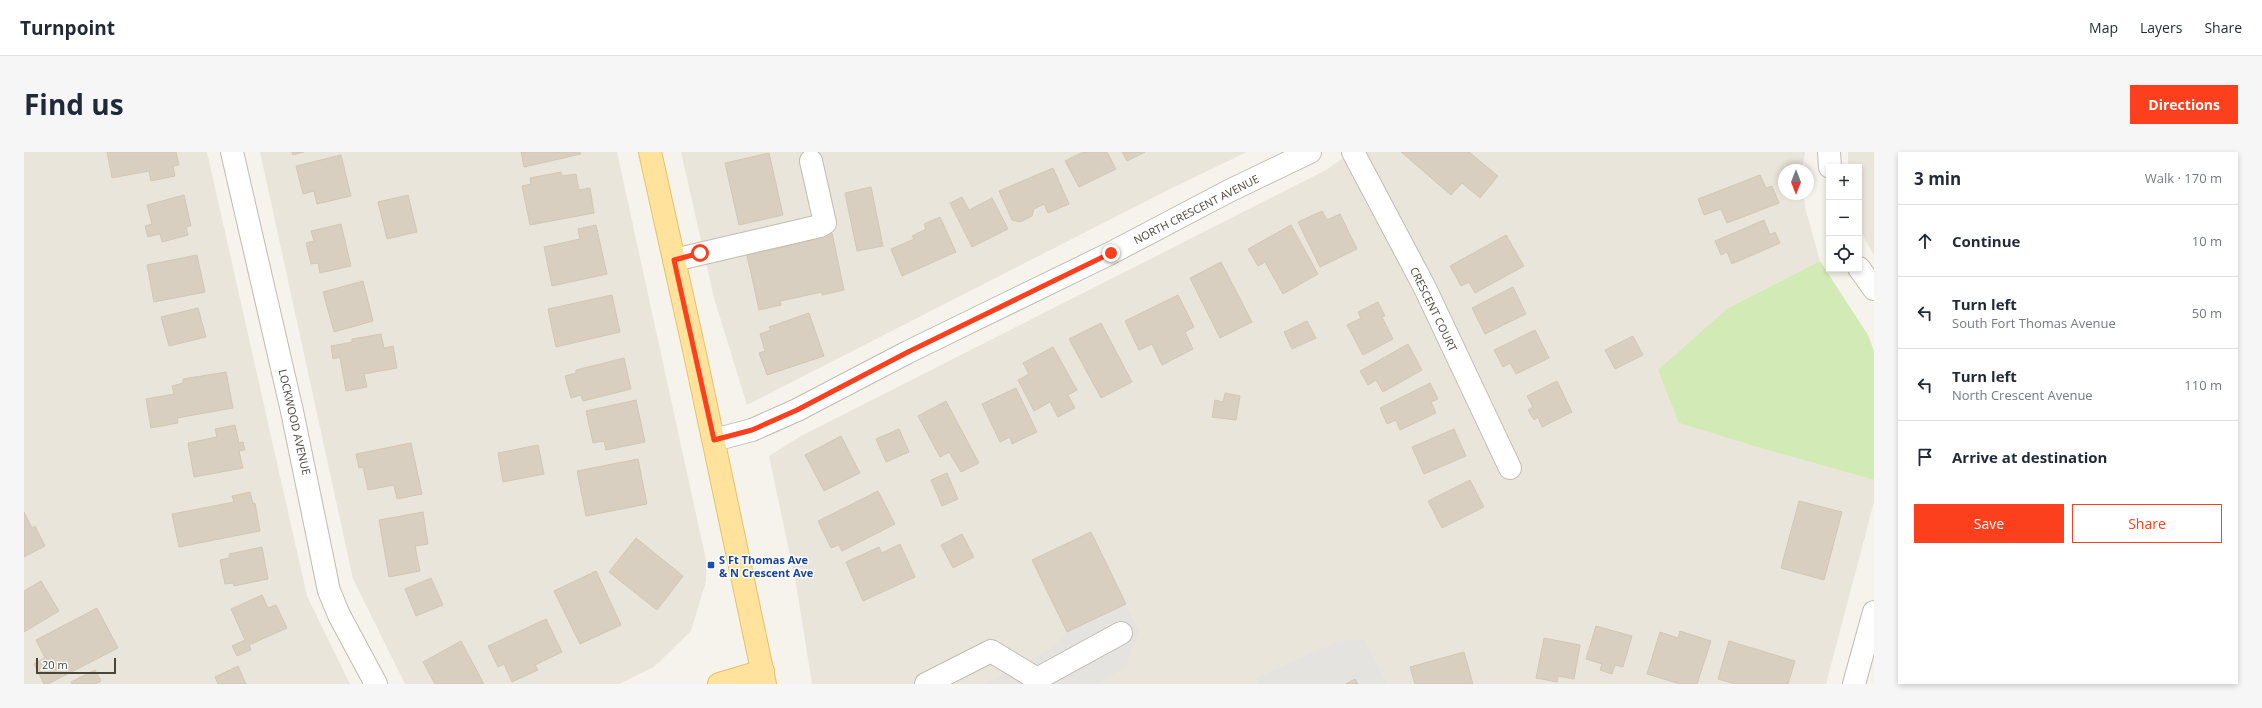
<!DOCTYPE html>
<html lang="en">
<head>
<meta charset="utf-8">
<style>
	body { margin:0; font-family:"Open Sans",sans-serif; background:#f6f6f7; color:#1f2937 }
	.controls { position:absolute; right:12px; top:12px; display:grid; overflow:hidden; border-radius:0px; box-shadow:0 2px 6px #0003 }
	.controls button { width:36px; height:36px; display:grid; place-items:center; padding:0; border:0; border-bottom:1px solid #e0e1e3; background:#fff; color:#1f2937; font:20px sans-serif }
	.compass { position:absolute; left:1754px; top:12px; width:36px; height:36px; border-radius:50%; background:#fff; box-shadow:0 2px 6px #0003; rotate:180deg }
	.scale { position:absolute; left:12px; bottom:10px; width:80px; box-sizing:border-box; padding-left:4px; border:2px solid #4b4439; border-top:0; font-size:11px; line-height:14px; white-space:nowrap; color:#4b4439; -webkit-text-stroke:3px #fff; paint-order:stroke }
	.stop { position:absolute; width:12px; height:12px; margin:-9px; border:3px solid #fc3f1d; border-radius:50%; background:#fff }
	.stop.end { background:#fc3f1d; border-color:#fff; box-shadow:0 1px 4px #0008 }
	.list { margin:0; padding:0; list-style:none }
	h2 { display:flex; justify-content:space-between; align-items:center; height:52px; margin:0; padding:0 16px; font-size:17px }
	h2 small { font-size:13px; font-weight:400; color:#747a83 }
	.list li { display:grid; grid-template-columns:26px 1fr auto; gap:12px; align-items:center; box-sizing:border-box; height:72px; padding:0 16px; border-top:1px solid #e0e1e3 }
	.list b { display:block; font-size:15px; white-space:nowrap }
	.list p { margin:0; font-size:13px; white-space:nowrap; color:#747a83 }
	.list em { font-size:13px; font-style:normal; color:#747a83 }
	.actions { display:flex; gap:8px; padding:12px 16px }
	.actions a { flex:1; padding:9px 0; border:1px solid #fc3f1d; border-radius:0px; text-align:center; font-size:14px; color:#fc3f1d }
	.actions .main { background:#fc3f1d; color:#fff }
	.icon { flex:none; width:22px; height:22px; fill:none; stroke:currentColor; stroke-width:2; stroke-linecap:round; stroke-linejoin:round }
	.map { position:relative; flex:none; width:1850px; height:532px; overflow:hidden; border-radius:0px }
	header { display:flex; align-items:center; gap:24px; box-sizing:border-box; height:56px; padding:0 20px; background:#fff; border-bottom:1px solid #e0e1e3 }
	header strong { font-size:19px }
	nav { display:flex; gap:22px; margin-inline-start:auto; font-size:14px }
	.intro { display:flex; align-items:center; justify-content:space-between; box-sizing:border-box; height:96px; padding:0 24px }
	h1 { margin:0; font-size:28px }
	.button { padding:10px 18px; border-radius:0px; background:#fc3f1d; color:#fff; font-size:14px; font-weight:700 }
	main { display:flex; gap:24px; padding:0 24px }
	aside { flex:1; background:#fff; border-radius:0px; box-shadow:0 2px 6px #0003 }
	.map>svg:first-child { display:block }
</style>
</head>
<body>
<header>
<strong>Turnpoint</strong>
<nav><a>Map</a><a>Layers</a><a>Share</a></nav>
</header>
<div class="intro"><h1>Find us</h1><a class="button">Directions</a></div>
<main>
<div class="map">
<svg width="1850" height="532" viewBox="0 0 1850 532">
	<rect width="100%" height="100%" fill="#f6f3ec"/>
	<g fill="#eae5da">
		<path d="M 0,0 L 183,0 L 283,444 L 326,532 L 0,532 Z"/>
		<path d="M 236,0 L 593,0 L 682,408 L 682,429 L 667,479 L 630,515 L 595,532 L 381,532 L 329,427 Z"/>
		<path d="M 657,0 L 1223,0 L 1144,38 L 723,253 L 690,146 Z"/>
		<path d="M 1328,0 L 1781,0 L 1778,18 L 1760,18 L 1760,42 L 1780,42 L 1781,55 L 1796,109 L 1704,156 L 1655,271 L 1736,296 L 1850,328 L 1850,350 L 1802,532 L 788,532 L 772,432 L 745,304 L 777,284 L 1302,18 Z"/>
		<path d="M 1824,0 L 1850,0 L 1850,103 L 1835,77 L 1835,15 L 1824,15 Z"/>
	</g>
	<path fill="#d2eab5" d="M 1796,109 L 1844,183 L 1850,199 L 1850,328 L 1736,296 L 1655,271 L 1634,218 L 1704,156 Z"/>
	<g fill="#e5e3e0">
		<path d="M 1102,452 L 1115,479 L 1102,514 L 1073,532 L 961,532 L 1027,497 L 1043,480 Z"/>
		<path d="M 1317,488 L 1341,488 L 1363,532 L 1334,532 L 1331,527 L 1322,532 L 1235,532 L 1232,526 Z"/>
	</g>
	<g fill="#d8cfc1" stroke="#d3c7b4">
		<path d="M 83,0 L 152,0 L 155,13 L 149,14 L 151,24 L 127,29 L 125,19 L 88,26 Z"/>
		<path d="M 268,0 L 280,0 L 269,3 Z"/>
		<path d="M 497,0 L 556,0 L 557,2 L 500,15 Z"/>
		<path d="M 1059,0 L 1083,0 L 1092,17 L 1055,35 L 1041,9 Z"/>
		<path d="M 1098,0 L 1121,0 L 1103,9 Z"/>
		<path d="M 1377,0 L 1445,0 L 1474,24 L 1456,46 L 1438,31 L 1427,43 Z"/>
		<path d="M 745,1 L 759,63 L 715,73 L 701,11 Z"/>
		<path d="M 317,3 L 327,44 L 293,52 L 290,39 L 279,42 L 272,14 Z"/>
		<path d="M 1029,16 L 1045,52 L 1024,61 L 1020,52 L 1010,57 L 1008,64 L 996,70 L 988,68 L 975,39 Z"/>
		<path d="M 537,20 L 538,24 L 552,22 L 555,38 L 566,36 L 570,61 L 506,73 L 498,34 L 507,32 L 506,26 Z"/>
		<path d="M 1736,23 L 1742,36 L 1748,34 L 1755,51 L 1703,71 L 1697,57 L 1680,63 L 1674,47 Z"/>
		<path d="M 847,35 L 859,94 L 833,99 L 821,41 Z"/>
		<path d="M 160,43 L 167,74 L 162,75 L 164,83 L 138,90 L 136,82 L 124,85 L 121,74 L 128,72 L 123,53 Z"/>
		<path d="M 384,43 L 393,80 L 363,87 L 354,50 Z"/>
		<path d="M 938,45 L 945,58 L 968,46 L 984,77 L 948,95 L 926,51 Z"/>
		<path d="M 1298,59 L 1303,68 L 1316,62 L 1333,97 L 1296,115 L 1274,70 Z"/>
		<path d="M 916,65 L 932,100 L 878,124 L 867,97 L 890,87 L 888,84 L 902,77 L 900,72 Z"/>
		<path d="M 1740,68 L 1746,83 L 1751,80 L 1756,91 L 1708,112 L 1703,100 L 1697,103 L 1691,89 Z"/>
		<path d="M 317,72 L 327,114 L 296,121 L 294,111 L 287,112 L 282,91 L 290,89 L 287,79 Z"/>
		<path d="M 572,73 L 583,122 L 528,134 L 520,95 L 556,87 L 554,77 Z"/>
		<path d="M 1267,73 L 1294,122 L 1259,142 L 1241,110 L 1234,114 L 1224,97 Z"/>
		<path d="M 808,81 L 820,138 L 798,143 L 798,140 L 756,149 L 757,153 L 735,158 L 722,99 L 742,95 L 743,99 L 786,89 L 786,86 Z"/>
		<path d="M 1482,83 L 1500,114 L 1451,141 L 1445,130 L 1437,134 L 1426,114 Z"/>
		<path d="M 173,103 L 181,140 L 130,150 L 123,113 Z"/>
		<path d="M 1197,110 L 1228,170 L 1196,186 L 1166,126 Z"/>
		<path d="M 339,129 L 349,169 L 310,180 L 299,140 Z"/>
		<path d="M 1489,135 L 1502,162 L 1461,182 L 1448,156 Z"/>
		<path d="M 588,143 L 596,180 L 532,195 L 524,157 Z"/>
		<path d="M 1154,143 L 1170,175 L 1161,180 L 1169,197 L 1138,213 L 1128,192 L 1115,198 L 1101,169 Z"/>
		<path d="M 1354,150 L 1361,164 L 1358,165 L 1369,187 L 1339,203 L 1323,173 L 1337,166 L 1334,160 Z"/>
		<path d="M 174,156 L 182,185 L 145,194 L 137,165 Z"/>
		<path d="M 785,161 L 800,204 L 743,223 L 735,201 L 741,199 L 736,182 L 747,178 L 745,175 Z"/>
		<path d="M 1283,169 L 1292,186 L 1268,197 L 1260,180 Z"/>
		<path d="M 1077,171 L 1108,230 L 1077,246 L 1045,187 Z"/>
		<path d="M 1511,178 L 1525,206 L 1492,222 L 1486,211 L 1479,215 L 1470,198 Z"/>
		<path d="M 357,182 L 360,196 L 369,194 L 373,216 L 340,222 L 343,235 L 322,239 L 316,205 L 309,207 L 307,194 L 328,190 L 328,187 Z"/>
		<path d="M 1609,184 L 1619,203 L 1591,217 L 1581,198 Z"/>
		<path d="M 1384,192 L 1398,218 L 1359,240 L 1352,228 L 1344,233 L 1336,219 Z"/>
		<path d="M 1029,195 L 1053,238 L 1044,243 L 1051,256 L 1034,265 L 1026,250 L 1010,259 L 994,228 L 1005,222 L 999,211 Z"/>
		<path d="M 600,206 L 607,237 L 559,249 L 557,243 L 547,246 L 541,224 L 552,221 L 552,218 Z"/>
		<path d="M 202,220 L 209,256 L 153,266 L 154,271 L 127,276 L 122,247 L 150,242 L 148,234 L 159,231 L 159,227 Z"/>
		<path d="M 1533,229 L 1548,260 L 1518,275 L 1514,265 L 1510,268 L 1504,258 L 1509,255 L 1503,244 Z"/>
		<path d="M 1406,231 L 1414,247 L 1407,250 L 1412,261 L 1376,278 L 1372,268 L 1363,272 L 1356,256 Z"/>
		<path d="M 992,236 L 1013,280 L 988,292 L 986,285 L 976,290 L 958,252 Z"/>
		<path d="M 1201,241 L 1216,244 L 1212,268 L 1188,265 L 1191,248 L 1199,250 Z"/>
		<path d="M 612,248 L 621,290 L 582,298 L 580,289 L 569,291 L 562,259 Z"/>
		<path d="M 922,249 L 955,311 L 937,320 L 925,300 L 916,305 L 894,264 Z"/>
		<path d="M 211,273 L 215,291 L 219,290 L 221,298 L 215,299 L 219,316 L 170,325 L 164,291 L 193,285 L 191,277 Z"/>
		<path d="M 875,277 L 885,300 L 862,310 L 852,287 Z"/>
		<path d="M 1430,277 L 1442,304 L 1400,322 L 1388,295 Z"/>
		<path d="M 817,284 L 836,321 L 800,339 L 781,303 Z"/>
		<path d="M 387,291 L 398,342 L 373,347 L 370,333 L 344,338 L 339,315 L 335,316 L 332,302 Z"/>
		<path d="M 514,293 L 520,322 L 479,330 L 474,301 Z"/>
		<path d="M 614,307 L 623,352 L 562,364 L 553,319 Z"/>
		<path d="M 923,321 L 934,347 L 918,354 L 907,328 Z"/>
		<path d="M 1446,328 L 1460,355 L 1418,376 L 1404,349 Z"/>
		<path d="M 854,339 L 871,372 L 818,399 L 815,393 L 807,396 L 794,369 Z"/>
		<path d="M 226,340 L 229,352 L 231,351 L 236,379 L 155,395 L 148,362 L 210,350 L 208,344 Z"/>
		<path d="M 1775,349 L 1818,360 L 1800,428 L 1757,416 Z"/>
		<path d="M 0,360 L 8,376 L 11,374 L 21,394 L 0,405 Z"/>
		<path d="M 399,360 L 404,392 L 391,394 L 396,419 L 365,425 L 355,368 Z"/>
		<path d="M 1067,380 L 1102,452 L 1043,480 L 1008,408 Z"/>
		<path d="M 938,382 L 950,405 L 929,416 L 917,393 Z"/>
		<path d="M 612,386 L 659,424 L 633,458 L 585,420 Z"/>
		<path d="M 876,392 L 891,425 L 839,449 L 822,410 L 855,395 L 858,401 Z"/>
		<path d="M 238,395 L 244,427 L 210,434 L 209,431 L 201,432 L 196,408 L 205,406 L 205,402 Z"/>
		<path d="M 572,419 L 597,473 L 556,492 L 530,439 Z"/>
		<path d="M 407,426 L 419,453 L 392,464 L 381,437 Z"/>
		<path d="M 17,429 L 35,459 L 0,480 L 0,439 Z"/>
		<path d="M 238,443 L 244,456 L 252,453 L 263,476 L 225,493 L 227,498 L 213,504 L 208,494 L 221,488 L 207,457 Z"/>
		<path d="M 73,456 L 94,496 L 24,532 L 20,532 L 10,512 L 21,506 L 12,488 Z"/>
		<path d="M 522,467 L 538,500 L 511,513 L 514,518 L 488,530 L 480,512 L 474,515 L 464,494 Z"/>
		<path d="M 1572,474 L 1608,484 L 1599,515 L 1591,513 L 1588,522 L 1576,518 L 1578,512 L 1562,507 Z"/>
		<path d="M 1656,479 L 1687,489 L 1673,532 L 1656,532 L 1623,522 L 1636,480 L 1654,486 Z"/>
		<path d="M 1520,486 L 1556,493 L 1550,527 L 1534,524 L 1533,530 L 1512,526 Z"/>
		<path d="M 437,489 L 460,532 L 411,532 L 399,510 Z"/>
		<path d="M 1705,489 L 1771,509 L 1764,532 L 1711,532 L 1694,527 Z"/>
		<path d="M 1440,500 L 1449,532 L 1391,532 L 1386,515 Z"/>
		<path d="M 214,514 L 222,532 L 194,532 L 191,525 Z"/>
		<path d="M 71,518 L 77,529 L 72,532 L 48,532 L 47,530 Z"/>
		<path d="M 1331,527 L 1334,532 L 1322,532 Z"/>
	</g>
	<g fill="none" stroke-linecap="round" stroke-linejoin="round">
		<g stroke="#c2bbae" stroke-width="24">
			<g id="minor">
				<path d="M 208,0 L 268,259 L 305,439 L 315,463 L 352,532"/>
				<path d="M 1329,0 L 1401,136 L 1486,316"/>
				<path d="M 1805,0 L 1806,15"/>
				<path d="M 650,108 L 796,74 L 801,71 L 787,9"/>
				<path d="M 1835,116 L 1850,137"/>
				<path d="M 690,288 L 728,278 L 773,258 L 884,200 L 1087,101 L 1205,39 L 1286,0"/>
				<path d="M 902,532 L 967,499 L 1013,527 L 1097,481"/>
				<path d="M 1830,532 L 1850,460"/>
			</g>
		</g>
		<g stroke="#e6c16a" stroke-width="24">
			<g id="major">
				<path d="M 626,0 L 671,202 L 741,532"/>
				<path d="M 695,532 L 739,519"/>
			</g>
		</g>
		<use href="#minor" stroke="#fff" stroke-width="22"/>
		<use href="#major" stroke="#ffe39c" stroke-width="22"/>
	</g>
	<g fill="none" stroke-linecap="round" stroke-linejoin="round">
		<path stroke="#fc3f1d" stroke-width="5" d="M 676,101 L 650,108 L 690,288 L 728,278 L 773,258 L 884,200 L 1087,101"/>
	</g>
	<rect fill="#1a4fb4" stroke="#fff" stroke-width="1.5" x="683" y="409" width="8" height="8" rx="2"/>
	<g text-anchor="middle" dominant-baseline="central" stroke-width="3" stroke-linejoin="round" paint-order="stroke">
		<g font-size="11" fill="#4b4439" stroke="#fff">
			<text transform="translate(1172 57) rotate(-27)">NORTH CRESCENT AVENUE</text>
			<text transform="translate(1410 157) rotate(64)">CRESCENT COURT</text>
			<text transform="translate(271 270) rotate(77)">LOCKWOOD AVENUE</text>
		</g>
		<g font-size="11" font-weight="bold" fill="#164399" stroke="#fff" text-anchor="start">
			<text x="695" y="407">S Ft Thomas Ave<tspan x="695" dy="13">&amp; N Crescent Ave</tspan></text>
		</g>
	</g>
</svg>
<div class="controls">
<button>+</button>
<button>−</button>
<button><svg class="icon" aria-label="locate" viewBox="0 0 24 24"><circle cx="12" cy="12" r="6"/><path d="M12 2v4M12 18v4M2 12h4M18 12h4"/></svg></button>
</div>
<svg class="compass" viewBox="-18 -18 36 36"><path d="M0-13l5 13h-10z" fill="#e53935"/><path d="M0 13l5-13h-10z" fill="#747a83"/></svg>
<div class="scale">20 m</div>
<div class="stop" style="left:676px;top:101px"></div>
<div class="stop end" style="left:1087px;top:101px"></div>
</div>
<aside>
<h2>3 min<small>Walk · 170 m</small></h2>
<ul class="list">
<li><svg class="icon" aria-label="ahead" viewBox="0 0 24 24"><path d="M12 20V5M6 11l6-6 6 6"/></svg><div><b>Continue</b></div><em>10 m</em></li>
<li><svg class="icon" aria-label="left" viewBox="0 0 24 24"><path d="M17 20v-9H6M10 6l-5 5 5 5"/></svg><div><b>Turn left</b><p>South Fort Thomas Avenue</p></div><em>50 m</em></li>
<li><svg class="icon" aria-label="left" viewBox="0 0 24 24"><path d="M17 20v-9H6M10 6l-5 5 5 5"/></svg><div><b>Turn left</b><p>North Crescent Avenue</p></div><em>110 m</em></li>
<li><svg class="icon" aria-label="arrive" viewBox="0 0 24 24"><path d="M6 21V4h12l-3 4 3 4H6"/></svg><div><b>Arrive at destination</b></div></li>
</ul>
<div class="actions"><a class="main">Save</a><a>Share</a></div>
</aside>
</main>
</body>
</html>
